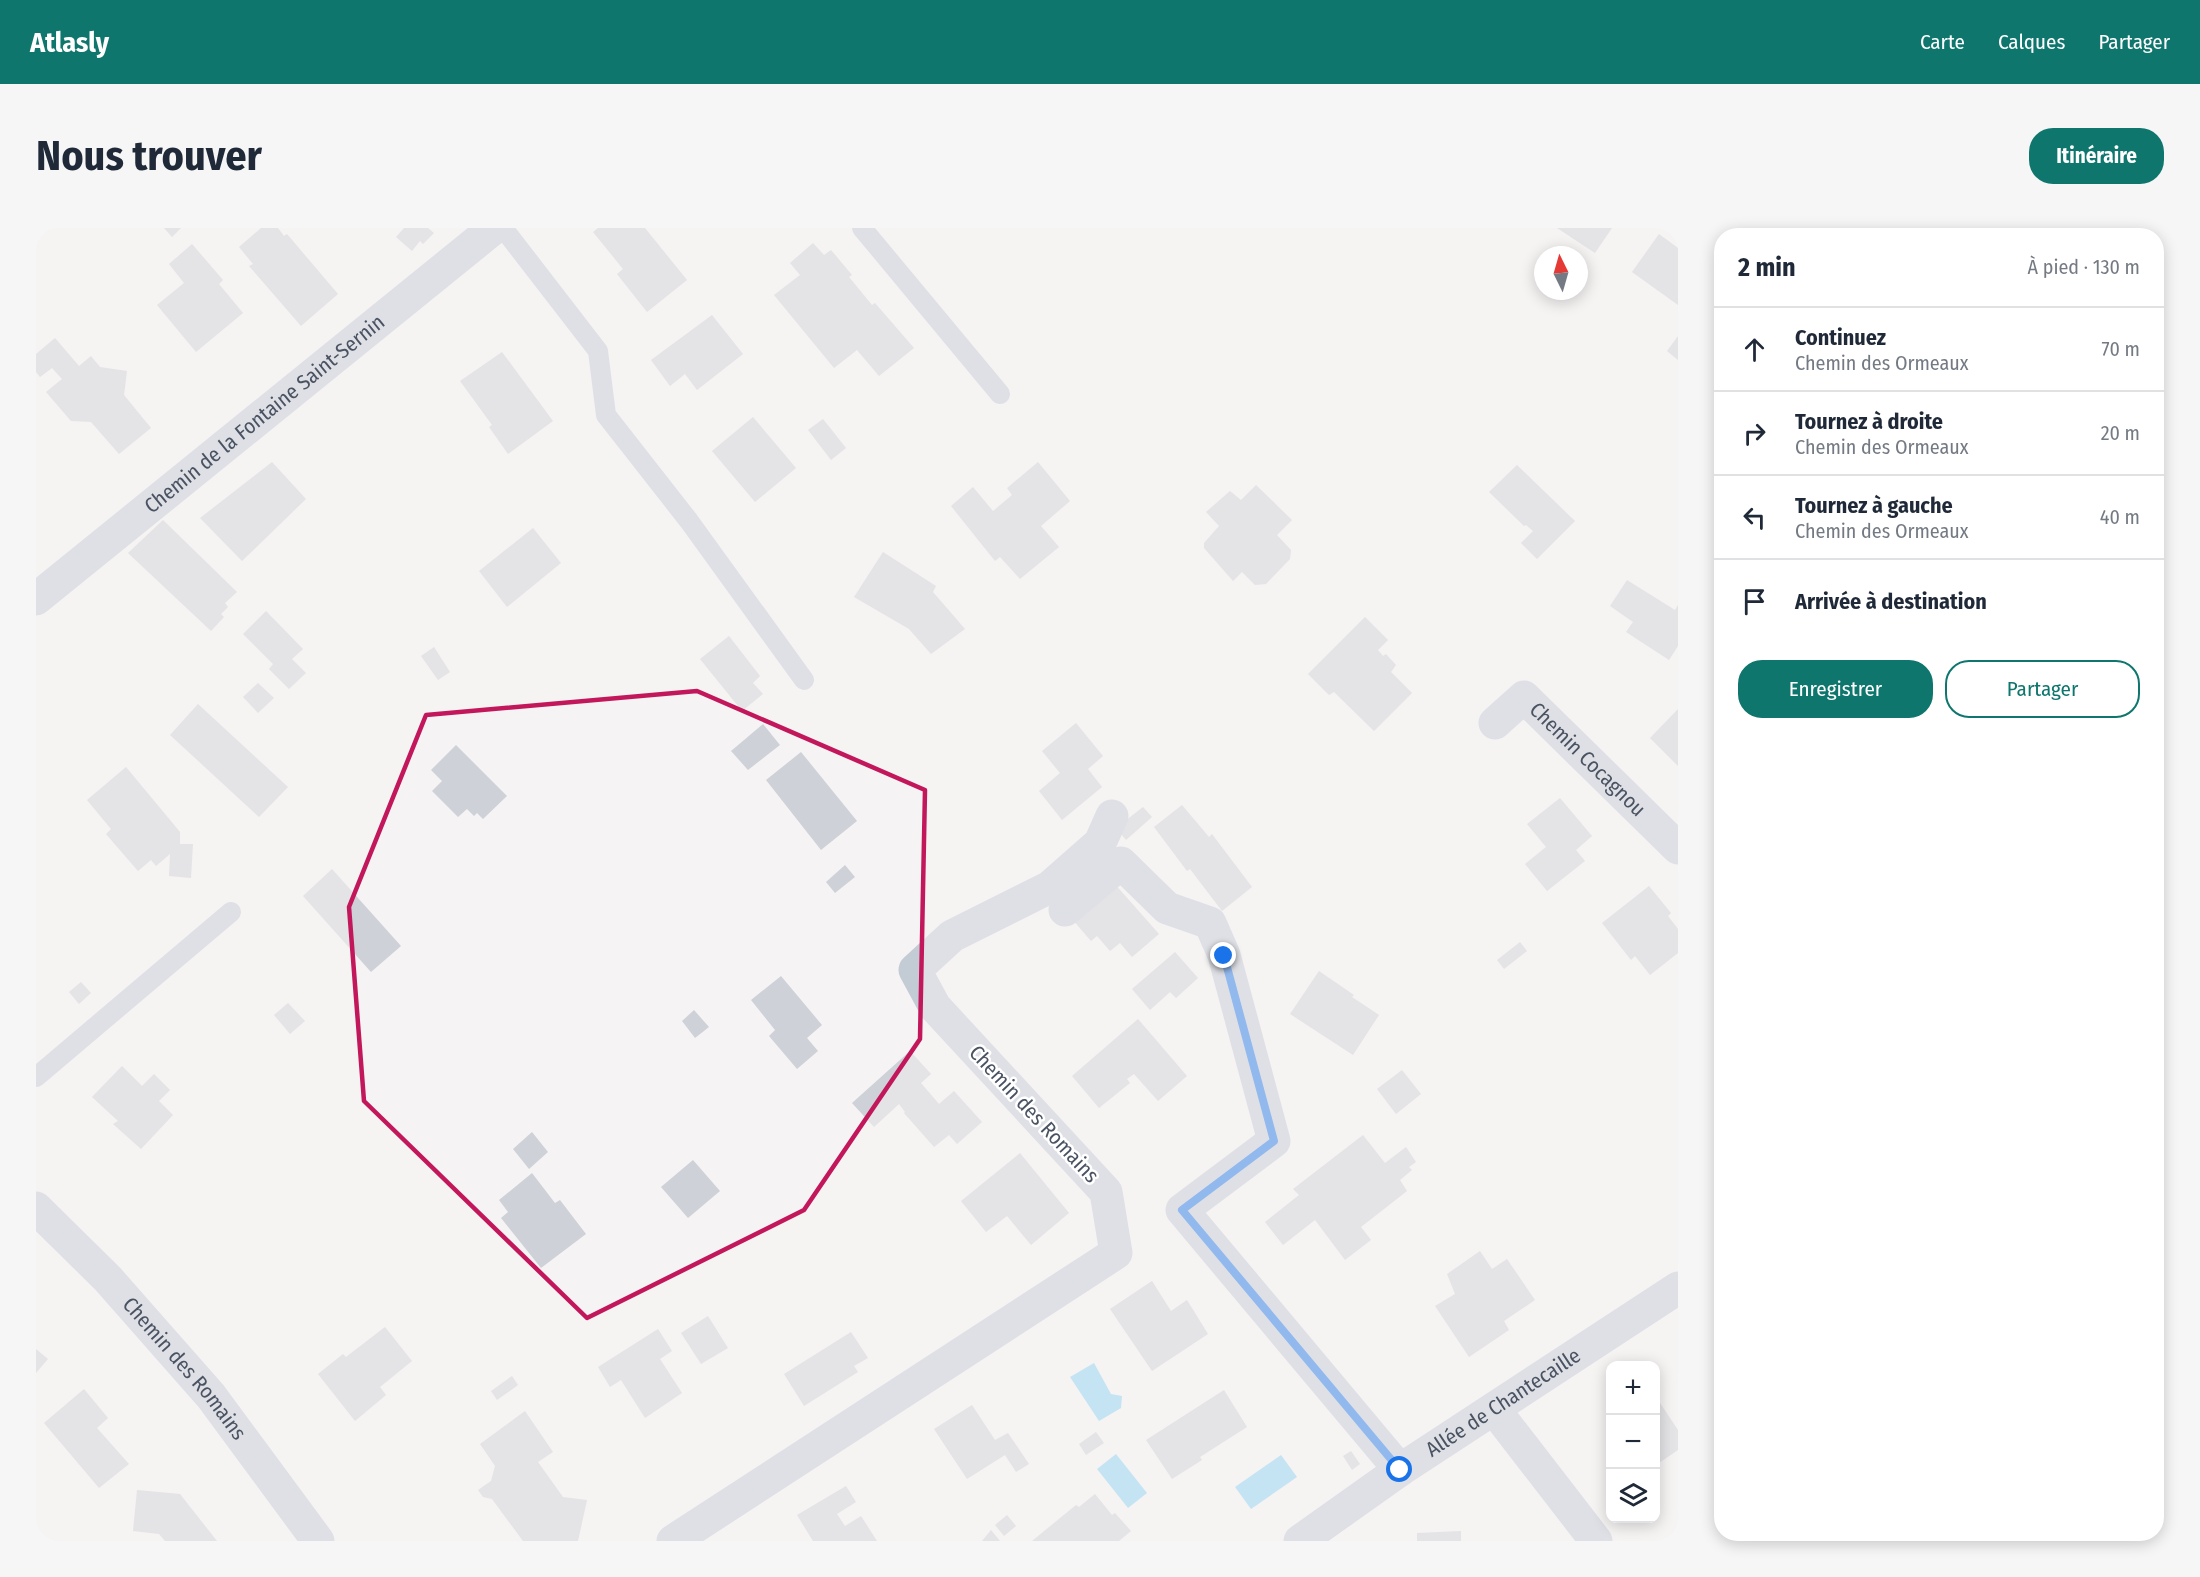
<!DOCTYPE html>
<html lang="fr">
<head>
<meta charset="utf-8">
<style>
	body { margin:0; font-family:"Fira Sans Condensed",sans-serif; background:#f6f6f7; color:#1f2937 }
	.controls { position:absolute; right:18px; bottom:18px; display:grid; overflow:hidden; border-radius:12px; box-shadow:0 3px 15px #0003 }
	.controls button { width:54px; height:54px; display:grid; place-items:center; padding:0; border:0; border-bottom:2px solid #e0e1e3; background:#fff; color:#1f2937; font:30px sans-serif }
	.compass { position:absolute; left:1498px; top:18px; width:54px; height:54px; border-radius:50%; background:#fff; box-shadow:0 3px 15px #0003; rotate:355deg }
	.stop { position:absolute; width:18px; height:18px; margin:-14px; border:4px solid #1a73e8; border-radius:50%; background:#fff }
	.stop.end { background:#1a73e8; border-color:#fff; box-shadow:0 2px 6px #0008 }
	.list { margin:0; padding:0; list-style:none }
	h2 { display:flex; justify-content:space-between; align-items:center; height:78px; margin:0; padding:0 24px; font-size:26px }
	h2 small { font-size:20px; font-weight:400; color:#747a83 }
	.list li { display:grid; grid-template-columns:39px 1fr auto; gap:18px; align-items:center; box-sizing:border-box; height:84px; padding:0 24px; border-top:2px solid #e0e1e3 }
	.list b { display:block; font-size:22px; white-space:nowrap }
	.list p { margin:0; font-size:20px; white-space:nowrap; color:#747a83 }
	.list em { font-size:20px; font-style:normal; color:#747a83 }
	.actions { display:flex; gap:12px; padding:18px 24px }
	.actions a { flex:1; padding:14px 0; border:2px solid #0f766e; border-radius:24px; text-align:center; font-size:21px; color:#0f766e }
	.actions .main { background:#0f766e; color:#fff }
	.icon { flex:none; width:33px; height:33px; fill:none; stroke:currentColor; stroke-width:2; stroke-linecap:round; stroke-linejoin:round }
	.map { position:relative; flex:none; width:1642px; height:1313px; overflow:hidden; border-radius:24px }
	header { display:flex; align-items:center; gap:36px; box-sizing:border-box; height:84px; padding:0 30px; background:#0f766e; color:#fff }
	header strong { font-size:28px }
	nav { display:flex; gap:33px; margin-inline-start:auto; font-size:21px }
	.intro { display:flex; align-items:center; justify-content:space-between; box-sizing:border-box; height:144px; padding:0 36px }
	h1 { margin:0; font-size:42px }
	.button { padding:15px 27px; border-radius:24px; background:#0f766e; color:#fff; font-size:21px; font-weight:700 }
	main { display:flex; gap:36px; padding:0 36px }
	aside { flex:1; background:#fff; border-radius:24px; box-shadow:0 3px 15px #0003 }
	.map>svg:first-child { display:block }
</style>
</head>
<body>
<header>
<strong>Atlasly</strong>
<nav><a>Carte</a><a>Calques</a><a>Partager</a></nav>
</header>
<div class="intro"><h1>Nous trouver</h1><a class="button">Itinéraire</a></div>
<main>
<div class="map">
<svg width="1642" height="1313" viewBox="0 0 1642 1313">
	<rect width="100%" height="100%" fill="#f5f3f3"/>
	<g fill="#8ad2f3">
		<path d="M 1058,1135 L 1075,1166 L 1086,1168 L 1085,1180 L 1063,1193 L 1034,1149 Z"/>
		<path d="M 1080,1226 L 1111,1265 L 1092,1280 L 1061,1241 Z"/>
		<path d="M 1245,1227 L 1261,1249 L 1215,1281 L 1199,1259 Z"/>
	</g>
	<g fill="#ced1d8">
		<path d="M 128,0 L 145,0 L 136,9 Z"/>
		<path d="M 225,0 L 242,0 L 248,8 L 251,6 L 302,66 L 265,98 L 213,38 L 217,36 L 203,19 Z"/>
		<path d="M 368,0 L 392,0 L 398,5 L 387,16 L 384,13 L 376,23 L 360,9 Z"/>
		<path d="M 562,0 L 609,0 L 651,52 L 611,84 L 581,46 L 587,41 L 557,4 Z"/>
		<path d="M 1521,0 L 1576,0 L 1559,25 Z"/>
		<path d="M 1623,6 L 1642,20 L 1642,77 L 1596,44 Z"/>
		<path d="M 777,15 L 788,27 L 795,22 L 816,47 L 813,49 L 836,77 L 839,75 L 878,120 L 843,148 L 821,122 L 798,140 L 738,67 L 764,47 L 754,35 Z"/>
		<path d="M 156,16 L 187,52 L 183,56 L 207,85 L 160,124 L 121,77 L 148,55 L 133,36 Z"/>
		<path d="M 676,87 L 707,126 L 661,162 L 649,146 L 634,158 L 615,132 Z"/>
		<path d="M 1642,108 L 1642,132 L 1631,123 Z"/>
		<path d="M 19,110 L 43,138 L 55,128 L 64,139 L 91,143 L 88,167 L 115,200 L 83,226 L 55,194 L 35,193 L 10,164 L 26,151 L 16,140 L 4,149 L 0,144 L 0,126 Z"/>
		<path d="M 466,124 L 517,193 L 472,226 L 453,199 L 456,197 L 424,153 Z"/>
		<path d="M 717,189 L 760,240 L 719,274 L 676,223 Z"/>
		<path d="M 787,191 L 810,220 L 795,232 L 772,202 Z"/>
		<path d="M 236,234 L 270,271 L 206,333 L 164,290 Z"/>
		<path d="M 1002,234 L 1034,273 L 1005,298 L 1023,319 L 984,351 L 964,329 L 959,333 L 915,278 L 937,259 L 957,283 L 976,267 L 971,260 Z"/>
		<path d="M 1481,237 L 1539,293 L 1501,331 L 1485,315 L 1497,303 L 1490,297 L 1488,298 L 1453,264 Z"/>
		<path d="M 1220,257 L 1256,292 L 1241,307 L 1255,322 L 1254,331 L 1230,356 L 1219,357 L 1206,344 L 1197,353 L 1168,320 L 1168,315 L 1183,298 L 1170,284 L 1194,263 L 1205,272 Z"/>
		<path d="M 127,292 L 201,364 L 189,375 L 192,379 L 185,386 L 188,389 L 175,403 L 92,325 Z"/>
		<path d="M 497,300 L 525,335 L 471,379 L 443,343 Z"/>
		<path d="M 847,324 L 900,358 L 897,364 L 929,401 L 895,426 L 873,401 L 818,369 Z"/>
		<path d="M 1591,352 L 1639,382 L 1642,377 L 1642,418 L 1633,432 L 1590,404 L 1597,394 L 1574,378 Z"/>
		<path d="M 230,383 L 267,421 L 256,431 L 270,445 L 253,461 L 233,441 L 237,436 L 207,406 Z"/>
		<path d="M 1329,389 L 1352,412 L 1342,422 L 1347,428 L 1350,426 L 1360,437 L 1355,444 L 1376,465 L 1338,503 L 1298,464 L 1293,467 L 1272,446 Z"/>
		<path d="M 693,408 L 724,448 L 717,455 L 727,466 L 706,483 L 664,431 Z"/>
		<path d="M 398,419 L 414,444 L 402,452 L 385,428 Z"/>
		<path d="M 222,455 L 238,470 L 222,485 L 207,469 Z"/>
		<path d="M 162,476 L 252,559 L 223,589 L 134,507 Z"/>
		<path d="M 1642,481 L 1642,538 L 1614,510 Z"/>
		<path d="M 1040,495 L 1067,528 L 1052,541 L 1066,559 L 1026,592 L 1003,563 L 1024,545 L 1006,523 Z"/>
		<path d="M 727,496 L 744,517 L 712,542 L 695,523 Z"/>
		<path d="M 420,517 L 471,568 L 447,591 L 441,585 L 438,588 L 431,581 L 422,589 L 396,563 L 406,553 L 395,542 Z"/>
		<path d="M 765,524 L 821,593 L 785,622 L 730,552 Z"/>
		<path d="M 90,539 L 144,604 L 144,616 L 157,616 L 155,650 L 133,648 L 134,626 L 120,638 L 115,632 L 102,643 L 70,606 L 75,601 L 51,572 Z"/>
		<path d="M 1524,570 L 1556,608 L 1540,622 L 1549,633 L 1511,663 L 1489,636 L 1510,619 L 1491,596 Z"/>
		<path d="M 1146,577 L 1173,609 L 1176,606 L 1216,659 L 1186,683 L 1154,641 L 1151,643 L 1118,599 Z"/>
		<path d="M 1107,579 L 1116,589 L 1090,612 L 1080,600 Z"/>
		<path d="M 809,637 L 819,649 L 799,665 L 790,654 Z"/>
		<path d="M 296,641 L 365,718 L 335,744 L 267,668 Z"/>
		<path d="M 1077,654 L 1123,706 L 1096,729 L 1084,715 L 1074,723 L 1061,708 L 1055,713 L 1036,691 Z"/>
		<path d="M 1613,658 L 1635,685 L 1632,688 L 1642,701 L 1642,725 L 1614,747 L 1599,728 L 1595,732 L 1566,695 Z"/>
		<path d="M 1484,714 L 1491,723 L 1468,741 L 1461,732 Z"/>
		<path d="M 1139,724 L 1162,750 L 1140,770 L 1134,764 L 1114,782 L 1096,761 Z"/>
		<path d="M 1283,743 L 1318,767 L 1316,769 L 1343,787 L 1317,827 L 1254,786 Z"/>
		<path d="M 745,748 L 786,797 L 771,810 L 782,823 L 761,841 L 733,808 L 739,802 L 715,772 Z"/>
		<path d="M 45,754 L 55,765 L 43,776 L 33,764 Z"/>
		<path d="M 252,775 L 269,793 L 254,806 L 238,787 Z"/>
		<path d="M 658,782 L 673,799 L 659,810 L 646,793 Z"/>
		<path d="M 1102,791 L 1151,848 L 1122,873 L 1098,846 L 1091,851 L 1094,855 L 1063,880 L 1036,848 Z"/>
		<path d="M 874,823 L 895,846 L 885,855 L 903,876 L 918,863 L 946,894 L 921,916 L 913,907 L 898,919 L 868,885 L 869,884 L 863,876 L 838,899 L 816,875 Z"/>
		<path d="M 86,838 L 106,858 L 118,846 L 134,862 L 123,873 L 137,887 L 105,921 L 77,896 L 82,893 L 56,869 Z"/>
		<path d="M 1366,842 L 1385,866 L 1360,886 L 1341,861 Z"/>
		<path d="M 496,904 L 512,924 L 493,941 L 477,921 Z"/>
		<path d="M 1327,907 L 1349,935 L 1370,919 L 1380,934 L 1373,939 L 1376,942 L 1364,952 L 1371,963 L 1325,999 L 1335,1012 L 1309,1032 L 1279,992 L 1247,1017 L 1229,994 L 1263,967 L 1257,961 Z"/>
		<path d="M 984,925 L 1033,985 L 995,1017 L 971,988 L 950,1004 L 925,973 Z"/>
		<path d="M 657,932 L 684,963 L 652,990 L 625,959 Z"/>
		<path d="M 496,945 L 519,975 L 524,972 L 550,1006 L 505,1040 L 465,990 L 472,984 L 463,972 Z"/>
		<path d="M 1444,1023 L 1456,1041 L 1471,1031 L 1499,1072 L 1468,1093 L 1473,1102 L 1433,1129 L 1399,1078 L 1419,1066 L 1411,1046 Z"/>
		<path d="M 1116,1053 L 1135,1083 L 1151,1072 L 1172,1106 L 1116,1143 L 1074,1081 Z"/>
		<path d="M 672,1088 L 692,1120 L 665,1136 L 645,1105 Z"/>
		<path d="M 349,1099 L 376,1133 L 344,1159 L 350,1167 L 319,1193 L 282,1146 L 307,1126 L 310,1129 Z"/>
		<path d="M 622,1101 L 636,1123 L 624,1131 L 646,1165 L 609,1190 L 585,1152 L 574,1159 L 562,1139 Z"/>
		<path d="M 815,1104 L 832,1130 L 818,1138 L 822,1144 L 768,1178 L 748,1146 Z"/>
		<path d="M 0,1121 L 12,1131 L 0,1145 Z"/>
		<path d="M 476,1148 L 482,1157 L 461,1172 L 455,1163 Z"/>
		<path d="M 48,1161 L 72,1190 L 61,1200 L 93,1236 L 63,1260 L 8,1195 Z"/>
		<path d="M 1188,1162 L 1211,1199 L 1164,1229 L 1166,1232 L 1136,1251 L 1110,1212 Z"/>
		<path d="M 1620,1169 L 1642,1202 L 1642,1222 L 1620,1237 Z"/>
		<path d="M 936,1177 L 959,1212 L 972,1205 L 993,1236 L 980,1244 L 969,1227 L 931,1251 L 898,1201 Z"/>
		<path d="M 489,1183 L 517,1224 L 502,1234 L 527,1269 L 551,1272 L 542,1313 L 487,1313 L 456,1271 L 447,1269 L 442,1262 L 455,1253 L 459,1238 L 444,1216 Z"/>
		<path d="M 1060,1204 L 1068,1215 L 1050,1227 L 1043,1216 Z"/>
		<path d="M 1315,1223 L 1324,1236 L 1316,1242 L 1307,1228 Z"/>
		<path d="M 810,1258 L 820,1274 L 801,1286 L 809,1298 L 825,1288 L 841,1313 L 777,1313 L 761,1287 Z"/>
		<path d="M 101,1262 L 144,1266 L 181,1313 L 129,1313 L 123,1306 L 97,1303 Z"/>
		<path d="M 1059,1266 L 1076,1287 L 1079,1285 L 1095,1303 L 1083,1313 L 996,1313 L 1040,1277 L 1043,1279 Z"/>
		<path d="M 971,1287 L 980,1298 L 968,1308 L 959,1297 Z"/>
		<path d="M 955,1302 L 964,1313 L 946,1313 Z"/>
		<path d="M 1425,1303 L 1425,1313 L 1381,1313 L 1381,1305 Z"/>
	</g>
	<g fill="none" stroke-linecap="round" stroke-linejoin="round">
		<g stroke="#c3cbd5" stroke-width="20">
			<path d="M 467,0 L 562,123 L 570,187 L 653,293 L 768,452"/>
			<path d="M 826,0 L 964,166"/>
			<path d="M 0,849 L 195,684"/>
		</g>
		<g stroke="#c3cbd5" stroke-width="33">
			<path id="s1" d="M 0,371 L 458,0"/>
			<path id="s2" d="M 1459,495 L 1488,469 L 1642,620"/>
			<path d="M 1029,682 L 1085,635 L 1131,680 L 1174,695 L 1188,727 L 1238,913 L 1146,982 L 1364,1242"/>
			<path id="s3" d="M 0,980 L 72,1051 L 175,1168 L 282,1313"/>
			<path d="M 1458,1181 L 1560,1313"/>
			<path d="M 637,1313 L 1080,1025 L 1070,964 L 899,779 L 879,742 L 916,708 L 1014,659 L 1064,615 L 1076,588"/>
			<path id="s4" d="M 1264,1313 L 1364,1242 L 1642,1060"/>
		</g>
	</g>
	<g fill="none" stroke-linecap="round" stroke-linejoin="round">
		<path stroke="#1a73e8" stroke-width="8" d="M 1188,728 L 1238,913 L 1146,982 L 1364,1242"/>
	</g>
	<path d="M0 0H1642V1313H0ZM 661,463 L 889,562 L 884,811 L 768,982 L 551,1090 L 328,873 L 313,679 L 390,487 Z" fill="#f5f3f3" fill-opacity=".55" fill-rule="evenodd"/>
	<path fill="none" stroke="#c2185b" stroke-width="4.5" stroke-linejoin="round" d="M 661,463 L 889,562 L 884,811 L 768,982 L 551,1090 L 328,873 L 313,679 L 390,487 Z"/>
	<g text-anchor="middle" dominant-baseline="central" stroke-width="5" stroke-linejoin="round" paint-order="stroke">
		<g font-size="21" fill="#495362" stroke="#fff">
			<text stroke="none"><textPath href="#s1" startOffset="294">Chemin de la Fontaine Saint-Sernin</textPath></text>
			<text stroke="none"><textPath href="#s2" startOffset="128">Chemin Cocagnou</textPath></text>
			<text transform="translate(998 886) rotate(47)">Chemin des Romains</text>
			<text stroke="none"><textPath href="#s3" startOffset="219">Chemin des Romains</textPath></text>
			<text stroke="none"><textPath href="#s4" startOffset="246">Allée de Chantecaille</textPath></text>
		</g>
	</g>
</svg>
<div class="controls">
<button>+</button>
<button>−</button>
<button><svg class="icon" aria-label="layers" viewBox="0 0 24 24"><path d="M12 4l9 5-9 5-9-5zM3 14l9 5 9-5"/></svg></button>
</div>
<svg class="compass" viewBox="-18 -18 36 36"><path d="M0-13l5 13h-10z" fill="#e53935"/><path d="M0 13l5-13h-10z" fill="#747a83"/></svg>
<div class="stop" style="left:1364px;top:1242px"></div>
<div class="stop end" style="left:1188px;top:728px"></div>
</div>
<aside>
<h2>2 min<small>À pied · 130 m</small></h2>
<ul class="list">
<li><svg class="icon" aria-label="ahead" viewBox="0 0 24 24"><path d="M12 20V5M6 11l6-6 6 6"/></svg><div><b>Continuez</b><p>Chemin des Ormeaux</p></div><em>70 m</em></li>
<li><svg class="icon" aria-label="right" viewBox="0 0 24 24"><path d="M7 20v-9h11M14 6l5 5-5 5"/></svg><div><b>Tournez à droite</b><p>Chemin des Ormeaux</p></div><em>20 m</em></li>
<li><svg class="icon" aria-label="left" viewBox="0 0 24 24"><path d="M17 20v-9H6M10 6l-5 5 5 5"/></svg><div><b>Tournez à gauche</b><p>Chemin des Ormeaux</p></div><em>40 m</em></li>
<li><svg class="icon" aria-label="arrive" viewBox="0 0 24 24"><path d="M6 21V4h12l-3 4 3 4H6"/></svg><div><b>Arrivée à destination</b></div></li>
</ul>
<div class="actions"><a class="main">Enregistrer</a><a>Partager</a></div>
</aside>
</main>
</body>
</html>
